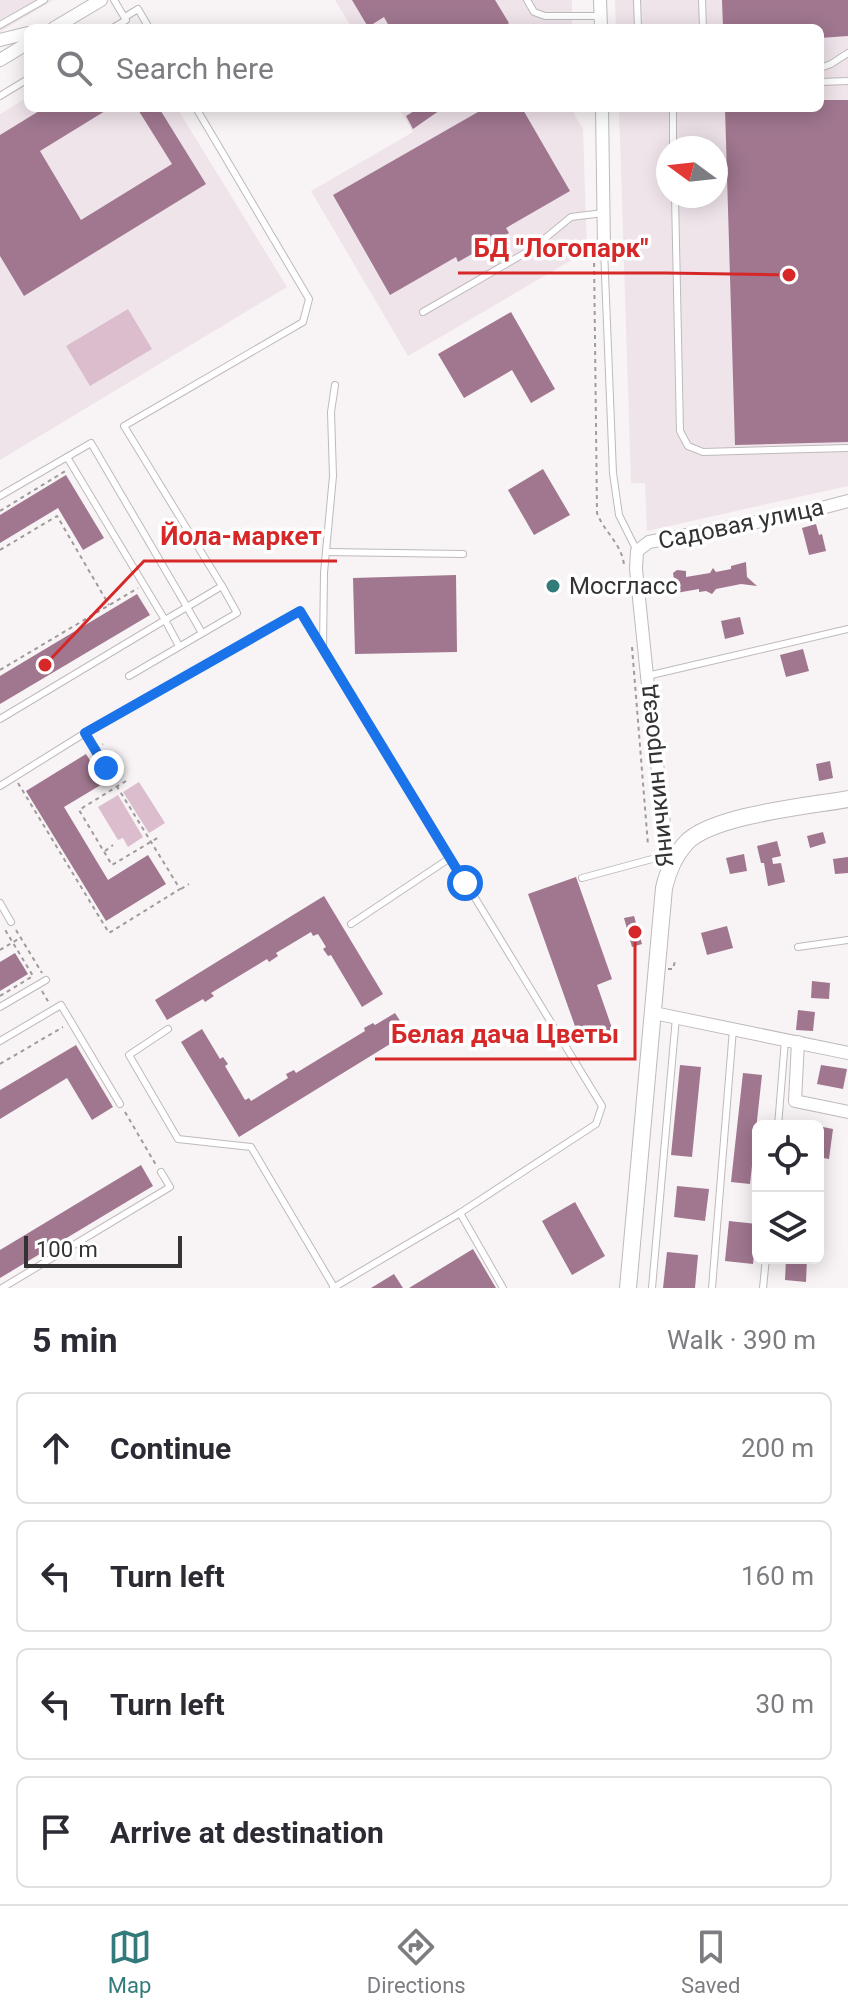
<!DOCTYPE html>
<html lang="en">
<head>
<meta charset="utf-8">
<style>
	body { margin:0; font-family:Roboto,sans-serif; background:#f2f2f3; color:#2b2b33 }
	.controls { position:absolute; right:24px; bottom:24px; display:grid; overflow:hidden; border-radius:12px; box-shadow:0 4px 20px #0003 }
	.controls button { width:72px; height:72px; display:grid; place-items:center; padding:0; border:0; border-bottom:2px solid #e1e1e2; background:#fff; color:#2b2b33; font:40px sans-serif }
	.compass { position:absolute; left:656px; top:136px; width:72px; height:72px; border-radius:50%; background:#fff; box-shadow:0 4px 20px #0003; rotate:285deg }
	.scale { position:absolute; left:24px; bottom:20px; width:158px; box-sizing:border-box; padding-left:8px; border:4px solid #343233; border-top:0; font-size:22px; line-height:28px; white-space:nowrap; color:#343233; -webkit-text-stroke:6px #fff; paint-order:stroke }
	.stop { position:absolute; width:24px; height:24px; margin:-18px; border:6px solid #1a73e8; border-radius:50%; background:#fff }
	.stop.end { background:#1a73e8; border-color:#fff; box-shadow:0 2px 8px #0008 }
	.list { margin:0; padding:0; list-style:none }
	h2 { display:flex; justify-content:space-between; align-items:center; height:104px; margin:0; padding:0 32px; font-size:34px }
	h2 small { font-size:26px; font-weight:400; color:#7c7c81 }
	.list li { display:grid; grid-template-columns:52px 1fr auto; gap:24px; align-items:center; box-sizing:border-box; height:112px; margin:0 16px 16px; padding:0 16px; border:2px solid #e1e1e2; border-radius:12px }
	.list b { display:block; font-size:30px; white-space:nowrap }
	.list em { font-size:26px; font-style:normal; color:#7c7c81 }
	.icon { flex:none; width:44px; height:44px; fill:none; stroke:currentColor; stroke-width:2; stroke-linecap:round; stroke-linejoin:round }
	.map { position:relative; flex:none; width:848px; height:1288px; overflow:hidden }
	.search { position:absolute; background:#fff; box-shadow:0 4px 20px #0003; left:24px; right:24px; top:24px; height:88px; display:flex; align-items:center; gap:20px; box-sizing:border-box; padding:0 28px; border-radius:12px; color:#7c7c81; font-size:30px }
	.sheet { height:616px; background:#fff }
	nav { display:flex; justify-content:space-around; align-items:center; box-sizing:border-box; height:112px; border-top:2px solid #e1e1e2; background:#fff; font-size:22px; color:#7c7c81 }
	nav a { display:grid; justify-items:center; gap:4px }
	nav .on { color:#327b7a }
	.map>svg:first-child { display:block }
</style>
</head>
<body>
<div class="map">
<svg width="848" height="1288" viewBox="0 0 848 1288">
	<rect width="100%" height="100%" fill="#f8f3f5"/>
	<g fill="#f0e4eb" fill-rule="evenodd">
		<path d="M 0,0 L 53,0 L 0,32 Z"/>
		<path d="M 335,0 L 572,0 L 572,28 L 352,28 Z"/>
		<path d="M 615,0 L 848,0 L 848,486 L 647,531 L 645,483 L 631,483 L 619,108 L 820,108 L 820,28 L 616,28 ZM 668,148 L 716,148 L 716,196 L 668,196 Z"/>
		<path d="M 28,97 L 28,108 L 177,108 L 287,287 L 0,460 L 0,114 Z"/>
		<path d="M 399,108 L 571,108 L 583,129 L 587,251 L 408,356 L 311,191 L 413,132 Z"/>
	</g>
	<g fill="#dbbdcd">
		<path d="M 128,309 L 152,349 L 90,386 L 66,346 Z"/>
		<path d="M 139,782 L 165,823 L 149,833 L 123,792 Z"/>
		<path d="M 118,795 L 143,837 L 128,847 L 123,838 L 118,840 L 98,807 Z"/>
	</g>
	<g fill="#a0778f">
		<path d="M 352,0 L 495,0 L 509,23 L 502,28 L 390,28 L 384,17 L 368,27 Z"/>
		<path d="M 722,0 L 848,0 L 848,36 L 820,38 L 820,28 L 723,28 Z"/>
		<path d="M 820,100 L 848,100 L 848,442 L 735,445 L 725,108 L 820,108 Z"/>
		<path d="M 44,108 L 110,108 L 40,151 L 81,220 L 172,164 L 137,108 L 159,108 L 206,184 L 24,296 L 0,256 L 0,135 Z"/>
		<path d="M 419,108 L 443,108 L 413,129 L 406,116 Z"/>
		<path d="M 485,108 L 522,108 L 570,191 L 506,228 L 509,233 L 458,262 L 456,257 L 390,295 L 333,195 Z"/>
		<path d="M 511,312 L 555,389 L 531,403 L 512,370 L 464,398 L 438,354 Z"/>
		<path d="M 543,469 L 570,515 L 534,535 L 508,490 Z"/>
		<path d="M 66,475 L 104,538 L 83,550 L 58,508 L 0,543 L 0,515 Z"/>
		<path d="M 816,524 L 819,535 L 822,534 L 826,551 L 809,555 L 802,528 Z"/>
		<path d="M 746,562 L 747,577 L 757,586 L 741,584 L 716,589 L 712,594 L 706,591 L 699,592 L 699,589 L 676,593 L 673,573 L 677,570 L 686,571 L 686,577 L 710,573 L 713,568 L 716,572 L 731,569 L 731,566 Z"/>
		<path d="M 456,575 L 457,652 L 355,654 L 353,578 Z"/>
		<path d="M 137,594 L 150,615 L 0,704 L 0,676 Z"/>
		<path d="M 740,617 L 744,634 L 725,639 L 721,621 Z"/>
		<path d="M 803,649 L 809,671 L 786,677 L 780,655 Z"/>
		<path d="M 86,754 L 104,783 L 64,807 L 108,880 L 148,855 L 166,884 L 106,921 L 26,791 Z"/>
		<path d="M 830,761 L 833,778 L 819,781 L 816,764 Z"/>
		<path d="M 823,832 L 826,843 L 810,848 L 807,836 Z"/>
		<path d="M 777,841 L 781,856 L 772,858 L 773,864 L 781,863 L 785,882 L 768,886 L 764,863 L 761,863 L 757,846 Z"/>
		<path d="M 744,854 L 747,871 L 730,874 L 726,858 Z"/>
		<path d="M 848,857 L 848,873 L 835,874 L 833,859 Z"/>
		<path d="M 576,877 L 612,979 L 597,985 L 613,1031 L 581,1043 L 528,894 Z"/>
		<path d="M 324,896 L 383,994 L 362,1007 L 331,955 L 328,956 L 323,949 L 326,947 L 318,934 L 313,936 L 311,932 L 276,953 L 278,956 L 269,962 L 267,959 L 211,993 L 214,996 L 205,1002 L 203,999 L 167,1020 L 155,1000 Z"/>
		<path d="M 634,916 L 642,944 L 632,947 L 624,918 Z"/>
		<path d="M 727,926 L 733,948 L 707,955 L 701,933 Z"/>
		<path d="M 15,953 L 28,974 L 0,991 L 0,962 Z"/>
		<path d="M 812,981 L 830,983 L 829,999 L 811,998 Z"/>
		<path d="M 798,1010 L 815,1012 L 813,1031 L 796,1030 Z"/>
		<path d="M 395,1013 L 408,1033 L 239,1137 L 181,1042 L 202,1029 L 220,1059 L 223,1057 L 228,1064 L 225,1066 L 245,1100 L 249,1098 L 251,1101 L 288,1078 L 286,1074 L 294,1070 L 296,1073 L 365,1031 L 364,1028 L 373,1023 L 375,1025 Z"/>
		<path d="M 76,1045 L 113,1107 L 92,1120 L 67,1078 L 0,1119 L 0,1090 Z"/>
		<path d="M 680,1065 L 701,1067 L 692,1157 L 671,1155 Z"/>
		<path d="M 821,1065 L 847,1069 L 843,1089 L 817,1084 Z"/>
		<path d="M 743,1073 L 762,1075 L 750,1184 L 731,1182 Z"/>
		<path d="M 818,1126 L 833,1129 L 829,1159 L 818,1157 Z"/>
		<path d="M 141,1165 L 153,1186 L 0,1278 L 0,1250 Z"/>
		<path d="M 677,1186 L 709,1189 L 705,1221 L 674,1217 Z"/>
		<path d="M 575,1202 L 605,1256 L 572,1275 L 542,1221 Z"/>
		<path d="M 729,1221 L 757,1224 L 753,1264 L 725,1261 Z"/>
		<path d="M 473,1249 L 496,1288 L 409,1288 Z"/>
		<path d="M 667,1252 L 698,1255 L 695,1288 L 663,1288 Z"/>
		<path d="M 786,1258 L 807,1258 L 806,1282 L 785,1280 Z"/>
		<path d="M 394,1274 L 403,1288 L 371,1288 Z"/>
	</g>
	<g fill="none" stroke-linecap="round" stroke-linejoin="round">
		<g stroke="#bebabc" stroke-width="8">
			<g id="lane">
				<path d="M 527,0 L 534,12 L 545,16 L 600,16"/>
				<path d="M 637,0 L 638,28"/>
				<path d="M 702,0 L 703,28"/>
				<path d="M 125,17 L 138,9 L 149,28"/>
				<path d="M 0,25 L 44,0"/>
				<path d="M 113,28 L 126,20 L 114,0"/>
				<path d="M 820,68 L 831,64 L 848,53"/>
				<path d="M 820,82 L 848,81"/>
				<path d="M 0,96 L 28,79"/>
				<path d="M 196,108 L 309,299 L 303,322 L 124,426 L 222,586 L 187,607 L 202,633"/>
				<path d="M 673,108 L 673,148"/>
				<path d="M 675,196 L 680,431 L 688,446 L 703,452 L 848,448"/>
				<path d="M 604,249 L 613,473 L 619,515 L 637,551"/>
				<path d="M 423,312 L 532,249 L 571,217 L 603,213"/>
				<path d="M 67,457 L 91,443 L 187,607 L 165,620 L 179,646"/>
				<path d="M 0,496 L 67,457 L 165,620 L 0,719"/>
				<path d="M 326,552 L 463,554"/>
				<path d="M 323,647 L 324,573 L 333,476 L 331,412 L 335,385"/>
				<path d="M 129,676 L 237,613 L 222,586"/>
				<path d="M 647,676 L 848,629"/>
				<path d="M 0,786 L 85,733 L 300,611 L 602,1106 L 596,1124 L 460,1213 L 503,1288"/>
				<path d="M 582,878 L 667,855"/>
				<path d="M 0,903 L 11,922"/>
				<path d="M 351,924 L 450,858"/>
				<path d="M 798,947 L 848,940"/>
				<path d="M 0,1007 L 46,980"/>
				<path d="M 168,1029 L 129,1055 L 178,1139 L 251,1147 L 334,1287"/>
				<path d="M 0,1041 L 61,1005 L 120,1104"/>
				<path d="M 778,1126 L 785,1040"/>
				<path d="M 2,1288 L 170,1187 L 161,1172"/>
				<path d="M 333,1288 L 460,1213"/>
				<path d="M 652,1288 L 676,1017"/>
				<path d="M 712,1288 L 733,1029"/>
				<path d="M 763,1288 L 766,1258"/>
			</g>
		</g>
		<g stroke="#bebabc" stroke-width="14">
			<g id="street">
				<path d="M 600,0 L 601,28"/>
				<path d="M 54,28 L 101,0"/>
				<path d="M 0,40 L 28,33"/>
				<path d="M 0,60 L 28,43"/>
				<path d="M 602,108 L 604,249"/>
				<path d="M 669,868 L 647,676 L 636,569 L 637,551 L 649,542 L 799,514 L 848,501"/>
				<path d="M 654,1013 L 848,1053"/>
				<path d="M 798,1042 L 795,1101 L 848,1112"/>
			</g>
		</g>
		<g stroke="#bebabc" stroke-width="18">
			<path id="secondary" d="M 628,1288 L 664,888 C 668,871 674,856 686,843 C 712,815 809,806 848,799"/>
		</g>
		<g stroke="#9f9b9d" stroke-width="2" stroke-dasharray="4 4" stroke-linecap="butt">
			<path d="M 594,255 L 597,513 C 604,532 622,544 624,565"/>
			<path d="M 0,511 L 67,470"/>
			<path d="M 0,550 L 57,516 L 109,605"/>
			<path d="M 632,647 L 648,845"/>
			<path d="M 0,670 L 138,588"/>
			<path d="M 96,749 L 103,744"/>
			<path d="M 126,781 L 79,810 L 112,865 L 159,837"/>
			<path d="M 18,783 L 109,933 L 180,889 L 89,741"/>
			<path d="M 105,851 L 113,845"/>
			<path d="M 181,889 L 189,884"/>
			<path d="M 16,930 L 42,973"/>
			<path d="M 0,950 L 20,938"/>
			<path d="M 668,969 L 673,969 L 675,961"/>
			<path d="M 42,991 L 49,1003"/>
			<path d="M 0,996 L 33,976 L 4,928"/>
			<path d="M 0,1064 L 63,1027"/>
			<path d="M 125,1112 L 156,1165"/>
		</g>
		<use href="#lane" stroke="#fff" stroke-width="6"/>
		<use href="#street" stroke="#fff" stroke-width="12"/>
		<use href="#secondary" stroke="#fff" stroke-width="16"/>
	</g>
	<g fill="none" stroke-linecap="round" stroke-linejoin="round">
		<path stroke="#1a73e8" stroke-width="10" d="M 106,768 L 85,733 L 300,611 L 465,883"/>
	</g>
	<circle fill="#327b7a" stroke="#fff" stroke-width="3" cx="553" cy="586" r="8"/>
	<g text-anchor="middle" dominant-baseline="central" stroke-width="7" stroke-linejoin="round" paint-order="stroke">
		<g font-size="24" fill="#343233" stroke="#fff">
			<text transform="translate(741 524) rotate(-12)">Садовая улица</text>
			<text transform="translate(656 776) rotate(-96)">Яничкин проезд</text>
		</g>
		<g font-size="24" fill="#343233" stroke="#fff" text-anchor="start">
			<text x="569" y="586">Мосгласс</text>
		</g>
	</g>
	<path fill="none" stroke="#d62828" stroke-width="3" d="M789 275L665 273H458M45 665L144 561H337M635 932L635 1059H375"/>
	<g fill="#d62828" stroke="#fff" stroke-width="3">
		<circle cx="789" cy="275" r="8"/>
		<circle cx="45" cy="665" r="8"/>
		<circle cx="635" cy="932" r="8"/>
	</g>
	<g font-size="26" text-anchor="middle" font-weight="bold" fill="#d62828" stroke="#fff" stroke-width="7" stroke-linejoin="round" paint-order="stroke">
		<text x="561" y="257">БД "Логопарк"</text>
		<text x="241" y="545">Йола-маркет</text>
		<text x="505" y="1043">Белая дача Цветы</text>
	</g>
</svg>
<div class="controls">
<button><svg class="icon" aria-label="locate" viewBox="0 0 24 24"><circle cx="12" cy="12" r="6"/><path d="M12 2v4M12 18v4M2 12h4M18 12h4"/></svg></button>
<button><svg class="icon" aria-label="layers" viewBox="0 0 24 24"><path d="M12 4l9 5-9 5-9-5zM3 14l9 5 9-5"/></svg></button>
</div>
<svg class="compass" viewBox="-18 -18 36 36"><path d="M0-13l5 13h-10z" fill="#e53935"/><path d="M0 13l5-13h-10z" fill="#7c7c81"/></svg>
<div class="scale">100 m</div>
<div class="stop" style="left:465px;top:883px"></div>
<div class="stop end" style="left:106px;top:768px"></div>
<div class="search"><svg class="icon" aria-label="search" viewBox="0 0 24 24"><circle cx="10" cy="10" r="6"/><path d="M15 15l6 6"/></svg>Search here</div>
</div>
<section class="sheet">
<h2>5 min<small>Walk · 390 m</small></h2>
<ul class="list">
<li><svg class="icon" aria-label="ahead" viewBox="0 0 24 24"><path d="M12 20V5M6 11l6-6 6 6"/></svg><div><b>Continue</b></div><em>200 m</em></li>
<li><svg class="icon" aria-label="left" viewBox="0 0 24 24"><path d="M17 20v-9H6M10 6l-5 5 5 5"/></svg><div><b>Turn left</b></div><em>160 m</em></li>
<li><svg class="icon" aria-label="left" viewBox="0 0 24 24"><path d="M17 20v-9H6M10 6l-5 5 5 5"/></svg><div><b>Turn left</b></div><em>30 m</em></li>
<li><svg class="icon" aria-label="arrive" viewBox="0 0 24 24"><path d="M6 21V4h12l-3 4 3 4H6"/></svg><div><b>Arrive at destination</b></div></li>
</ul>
</section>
<nav>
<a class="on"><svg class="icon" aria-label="map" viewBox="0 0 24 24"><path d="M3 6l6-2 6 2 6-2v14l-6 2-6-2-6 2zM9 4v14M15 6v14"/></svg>Map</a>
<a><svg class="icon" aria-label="directions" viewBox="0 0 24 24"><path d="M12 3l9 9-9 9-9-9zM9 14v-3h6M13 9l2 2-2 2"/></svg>Directions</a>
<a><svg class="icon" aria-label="saved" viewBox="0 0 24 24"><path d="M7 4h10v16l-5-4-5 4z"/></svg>Saved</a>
</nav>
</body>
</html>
